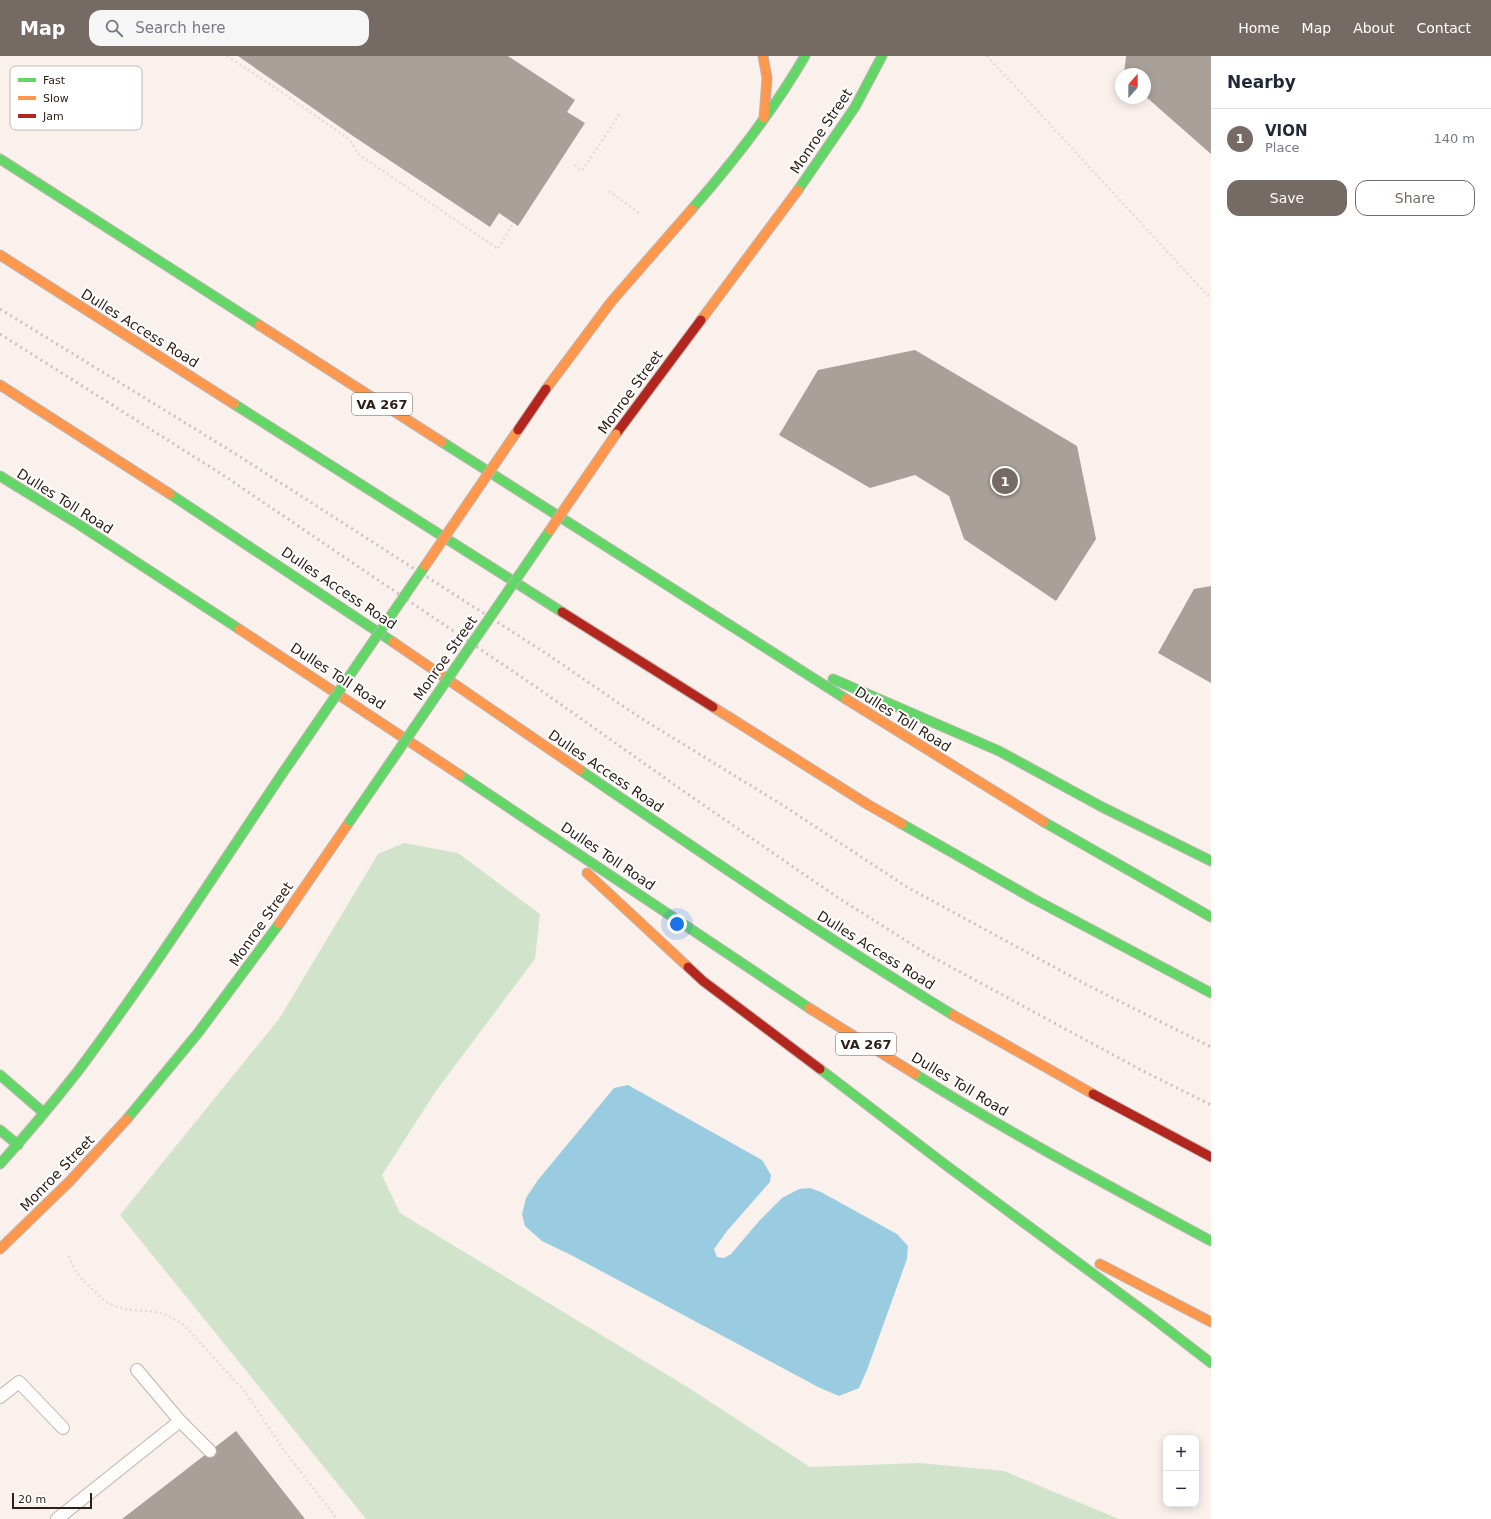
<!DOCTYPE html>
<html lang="en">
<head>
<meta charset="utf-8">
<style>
	body { margin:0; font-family:"DejaVu Sans",sans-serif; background:#f6f6f7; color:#1f2937 }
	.controls { position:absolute; right:12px; bottom:12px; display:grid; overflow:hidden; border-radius:8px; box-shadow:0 2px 10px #0003 }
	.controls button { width:36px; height:36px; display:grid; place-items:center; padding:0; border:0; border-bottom:1px solid #e0e1e3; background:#fff; color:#1f2937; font:20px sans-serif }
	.compass { position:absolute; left:1115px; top:12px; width:36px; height:36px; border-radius:50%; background:#fff; box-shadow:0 2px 10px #0003; rotate:21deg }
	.scale { position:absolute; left:12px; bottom:10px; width:80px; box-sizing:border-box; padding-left:4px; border:2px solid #2f211a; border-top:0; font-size:11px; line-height:14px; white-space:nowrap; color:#2f211a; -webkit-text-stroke:3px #fff; paint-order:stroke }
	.you { position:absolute; left:677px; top:868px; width:14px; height:14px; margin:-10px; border:3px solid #fff; border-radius:50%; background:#1a73e8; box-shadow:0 0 0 6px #1a73e833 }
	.badge { display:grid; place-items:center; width:26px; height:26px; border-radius:50%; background:#766a64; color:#fff; font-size:13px; font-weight:700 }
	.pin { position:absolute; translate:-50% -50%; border:2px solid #fff; box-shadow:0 1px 4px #0006 }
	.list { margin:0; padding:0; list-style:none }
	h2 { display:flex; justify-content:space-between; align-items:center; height:52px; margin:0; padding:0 16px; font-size:17px }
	h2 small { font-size:13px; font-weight:400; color:#747a83 }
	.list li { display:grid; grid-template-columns:26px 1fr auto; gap:12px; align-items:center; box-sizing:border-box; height:60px; padding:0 16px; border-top:1px solid #e0e1e3 }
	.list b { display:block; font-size:15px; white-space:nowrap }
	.list p { margin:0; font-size:13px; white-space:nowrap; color:#747a83 }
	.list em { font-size:13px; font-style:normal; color:#747a83 }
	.actions { display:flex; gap:8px; padding:12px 16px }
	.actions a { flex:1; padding:9px 0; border:1px solid #766a64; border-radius:12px; text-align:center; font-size:14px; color:#766a64 }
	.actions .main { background:#766a64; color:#fff }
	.icon { flex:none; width:22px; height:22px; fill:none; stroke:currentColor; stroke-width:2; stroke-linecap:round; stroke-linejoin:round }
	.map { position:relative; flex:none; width:1211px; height:1463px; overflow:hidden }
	header { display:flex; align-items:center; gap:24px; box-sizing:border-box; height:56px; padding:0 20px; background:#766a64; color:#fff }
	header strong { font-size:19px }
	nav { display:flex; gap:22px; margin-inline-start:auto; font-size:14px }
	.search { width:280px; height:36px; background:#f6f6f7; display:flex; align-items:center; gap:10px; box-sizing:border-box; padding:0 14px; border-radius:12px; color:#747a83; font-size:15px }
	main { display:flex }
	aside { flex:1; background:#fff }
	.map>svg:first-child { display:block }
</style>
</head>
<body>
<header>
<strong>Map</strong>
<div class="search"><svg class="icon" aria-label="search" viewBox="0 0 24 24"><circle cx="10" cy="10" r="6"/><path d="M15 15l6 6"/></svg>Search here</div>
<nav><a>Home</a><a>Map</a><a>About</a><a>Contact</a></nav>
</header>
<main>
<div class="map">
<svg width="1211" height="1463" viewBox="0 0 1211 1463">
	<rect width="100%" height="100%" fill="#faf1ed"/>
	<path fill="#d1e4cb" d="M 404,787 L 458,797 L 540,858 L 535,903 L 436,1035 L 382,1119 L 400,1157 L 689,1332 L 810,1411 L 920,1407 L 1004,1415 L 1119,1463 L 366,1463 L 120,1159 L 279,963 L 378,798 Z"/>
	<path fill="#99cce0" d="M 628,1029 L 762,1104 L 771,1119 L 770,1126 L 727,1175 L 714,1193 L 717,1201 L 724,1202 L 731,1198 L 759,1165 L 782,1142 L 799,1133 L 810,1132 L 821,1136 L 897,1178 L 908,1190 L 907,1203 L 867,1314 L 859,1332 L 839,1340 L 820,1332 L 571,1199 L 542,1185 L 525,1170 L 522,1158 L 526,1142 L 538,1124 L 614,1032 Z"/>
	<g fill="#a9a09a">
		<path d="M 238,0 L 508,0 L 575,44 L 567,56 L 585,67 L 518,170 L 499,157 L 490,171 L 353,80 Z"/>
		<path d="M 1126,0 L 1211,0 L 1211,98 L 1145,40 L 1145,18 L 1124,18 Z"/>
		<path d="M 915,294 L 1077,390 L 1096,483 L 1056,545 L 964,483 L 949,440 L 915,419 L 870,432 L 779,379 L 818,314 Z"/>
		<path d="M 1211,530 L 1211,627 L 1158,597 L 1194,533 Z"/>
		<path d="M 236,1375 L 305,1463 L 122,1463 Z"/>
	</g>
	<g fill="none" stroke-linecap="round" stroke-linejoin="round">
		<g stroke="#bfb4af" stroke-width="14">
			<g id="lane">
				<path d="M 0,1341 L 19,1326 L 63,1372"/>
				<path d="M 180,1365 L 210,1395"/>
				<path d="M 57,1463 L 180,1365 L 137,1314"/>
			</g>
		</g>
		<g stroke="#bfb4af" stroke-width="11">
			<g id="fast">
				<path d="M 0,103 L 259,269"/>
				<path d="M 798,134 L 855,51 L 882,0"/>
				<path d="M 692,153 C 734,105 773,55 805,0"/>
				<path d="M 234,348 L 562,556"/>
				<path d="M 442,386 L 846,643"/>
				<path d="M 0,420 L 75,466 L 239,573"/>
				<path d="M 170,438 L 393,586"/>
				<path d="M 833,623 L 999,695 L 1102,751 L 1211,805"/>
				<path d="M 580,714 C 703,798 826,882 953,959"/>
				<path d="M 460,719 L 809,952"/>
				<path d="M 1044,766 L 1211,861"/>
				<path d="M 902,768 L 1032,842 L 1211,937"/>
				<path d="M 820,1013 L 947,1110 L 1149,1259 L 1211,1307"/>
				<path d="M 915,1018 C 1011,1078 1111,1131 1211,1185"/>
				<path d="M 0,1019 L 44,1057"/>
				<path d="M 127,1063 L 198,977 L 279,868"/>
				<path d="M 0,1074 L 18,1089"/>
				<path d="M 0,1108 C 27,1078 53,1047 78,1015 C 150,919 215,818 282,718"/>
			</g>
		</g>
		<g stroke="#bfb4af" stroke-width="11">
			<g id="slow">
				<path d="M 763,0 L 767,22 L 764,62"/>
				<path d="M 0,199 L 234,348"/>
				<path d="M 701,264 L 798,134"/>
				<path d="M 259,269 L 442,386"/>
				<path d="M 0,329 L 170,438"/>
				<path d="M 546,333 L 611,246 L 692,153"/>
				<path d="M 239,573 L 460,719"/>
				<path d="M 393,586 L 580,714"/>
				<path d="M 846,643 L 1044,766"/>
				<path d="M 713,651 L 867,748 L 902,768"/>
				<path d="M 587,817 L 688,911"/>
				<path d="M 279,868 L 350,765"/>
				<path d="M 809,952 L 915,1018"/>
				<path d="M 953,959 L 1093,1038"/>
				<path d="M 0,1193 L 70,1125 L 127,1063"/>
				<path d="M 1100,1208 L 1211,1266"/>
			</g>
		</g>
		<g stroke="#bfb4af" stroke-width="11">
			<g id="jam">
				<path d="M 616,378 L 701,264"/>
				<path d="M 562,556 L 713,651"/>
				<path d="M 688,911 L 703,925 L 820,1013"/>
				<path d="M 1093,1038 L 1211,1101"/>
			</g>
		</g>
		<g stroke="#e0dddb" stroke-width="2.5" stroke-dasharray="2 3" stroke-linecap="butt">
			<path d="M 227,0 L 283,37 L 350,84 L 358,98 L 498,193 L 512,169"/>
			<path d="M 987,0 L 1211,243"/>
			<path d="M 575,109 L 582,115 L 621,56"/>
			<path d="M 609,135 L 640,158"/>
			<path d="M 69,1200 C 73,1213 80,1222 91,1232 C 98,1239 106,1247 115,1250 C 128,1255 142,1254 155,1256 C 166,1258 176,1263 185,1270 L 246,1337 L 283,1393 L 337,1463"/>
		</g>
		<use href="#lane" stroke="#fefdfc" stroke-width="12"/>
		<use href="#fast" stroke="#63d668" stroke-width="9"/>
		<use href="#slow" stroke="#ff974d" stroke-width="9"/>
		<use href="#jam" stroke="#b3261e" stroke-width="9"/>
		<g stroke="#c6c4c2" stroke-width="3" stroke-dasharray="2 4" stroke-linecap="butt">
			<path d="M 0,253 L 231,395 L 547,598 L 639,661 L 784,750 L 907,831 L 1087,929 L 1211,991"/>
			<path d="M 0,278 L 223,419 L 539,633 L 689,739 L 834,839 L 927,898 L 1141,1014 L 1211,1049"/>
		</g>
		<g stroke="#bfb4af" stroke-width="11" stroke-linecap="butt">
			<g id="fast-bridge">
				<path d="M 282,718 L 425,510"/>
				<path d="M 350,765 L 550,474"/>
			</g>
		</g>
		<g stroke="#bfb4af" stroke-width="11" stroke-linecap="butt">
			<g id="slow-bridge">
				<path d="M 550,474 L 616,378"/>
				<path d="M 425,510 L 518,374"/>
			</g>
		</g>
		<g stroke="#bfb4af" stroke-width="11" stroke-linecap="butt">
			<path id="jam-bridge" d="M 518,374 L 546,333"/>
		</g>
		<use href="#fast-bridge" stroke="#63d668" stroke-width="9"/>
		<use href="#slow-bridge" stroke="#ff974d" stroke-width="9"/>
		<use href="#jam-bridge" stroke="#b3261e" stroke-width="9"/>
	</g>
	<g text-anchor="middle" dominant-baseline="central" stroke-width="4" stroke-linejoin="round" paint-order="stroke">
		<g fill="#fff" stroke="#6d645f" stroke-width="1">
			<rect x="352" y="337" width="60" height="22" rx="3"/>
			<rect x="836" y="977" width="60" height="22" rx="3"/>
		</g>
		<g font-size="13" font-weight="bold" fill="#2f211a">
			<text x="382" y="348">VA 267</text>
			<text x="866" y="988">VA 267</text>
		</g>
		<g font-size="14" fill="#2f211a" stroke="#fff">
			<text transform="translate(821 75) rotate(-56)">Monroe Street</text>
			<text transform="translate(140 272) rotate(32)">Dulles Access Road</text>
			<text transform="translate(630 336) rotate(-54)">Monroe Street</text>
			<text transform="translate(65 445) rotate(32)">Dulles Toll Road</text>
			<text transform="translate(339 532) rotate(34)">Dulles Access Road</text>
			<text transform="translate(445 602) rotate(-55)">Monroe Street</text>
			<text transform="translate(338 620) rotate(33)">Dulles Toll Road</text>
			<text transform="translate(903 663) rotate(32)">Dulles Toll Road</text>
			<text transform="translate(606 715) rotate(34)">Dulles Access Road</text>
			<text transform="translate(608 800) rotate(34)">Dulles Toll Road</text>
			<text transform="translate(261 868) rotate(-55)">Monroe Street</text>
			<text transform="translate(876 894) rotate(32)">Dulles Access Road</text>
			<text transform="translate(960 1028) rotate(31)">Dulles Toll Road</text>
			<text transform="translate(57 1117) rotate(-46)">Monroe Street</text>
		</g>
	</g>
	<rect x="10" y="10" width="132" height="64" rx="6" fill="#fff" stroke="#c1bcba" stroke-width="1"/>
	<rect x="18" y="22" width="18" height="4" fill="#63d668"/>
	<rect x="18" y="40" width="18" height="4" fill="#ff974d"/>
	<rect x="18" y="58" width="18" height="4" fill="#b3261e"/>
	<g font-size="11" fill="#2f211a">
		<text x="43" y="28">Fast</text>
		<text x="43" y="46">Slow</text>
		<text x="43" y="64">Jam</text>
	</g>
</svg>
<div class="controls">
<button>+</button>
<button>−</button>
</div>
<svg class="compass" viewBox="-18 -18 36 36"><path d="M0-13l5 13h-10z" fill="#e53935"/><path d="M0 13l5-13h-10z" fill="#747a83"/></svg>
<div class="scale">20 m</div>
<div class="you"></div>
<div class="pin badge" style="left:1005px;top:425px">1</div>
</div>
<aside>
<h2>Nearby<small></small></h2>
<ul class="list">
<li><span class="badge">1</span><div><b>VION</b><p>Place</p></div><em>140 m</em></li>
</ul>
<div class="actions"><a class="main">Save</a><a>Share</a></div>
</aside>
</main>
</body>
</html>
